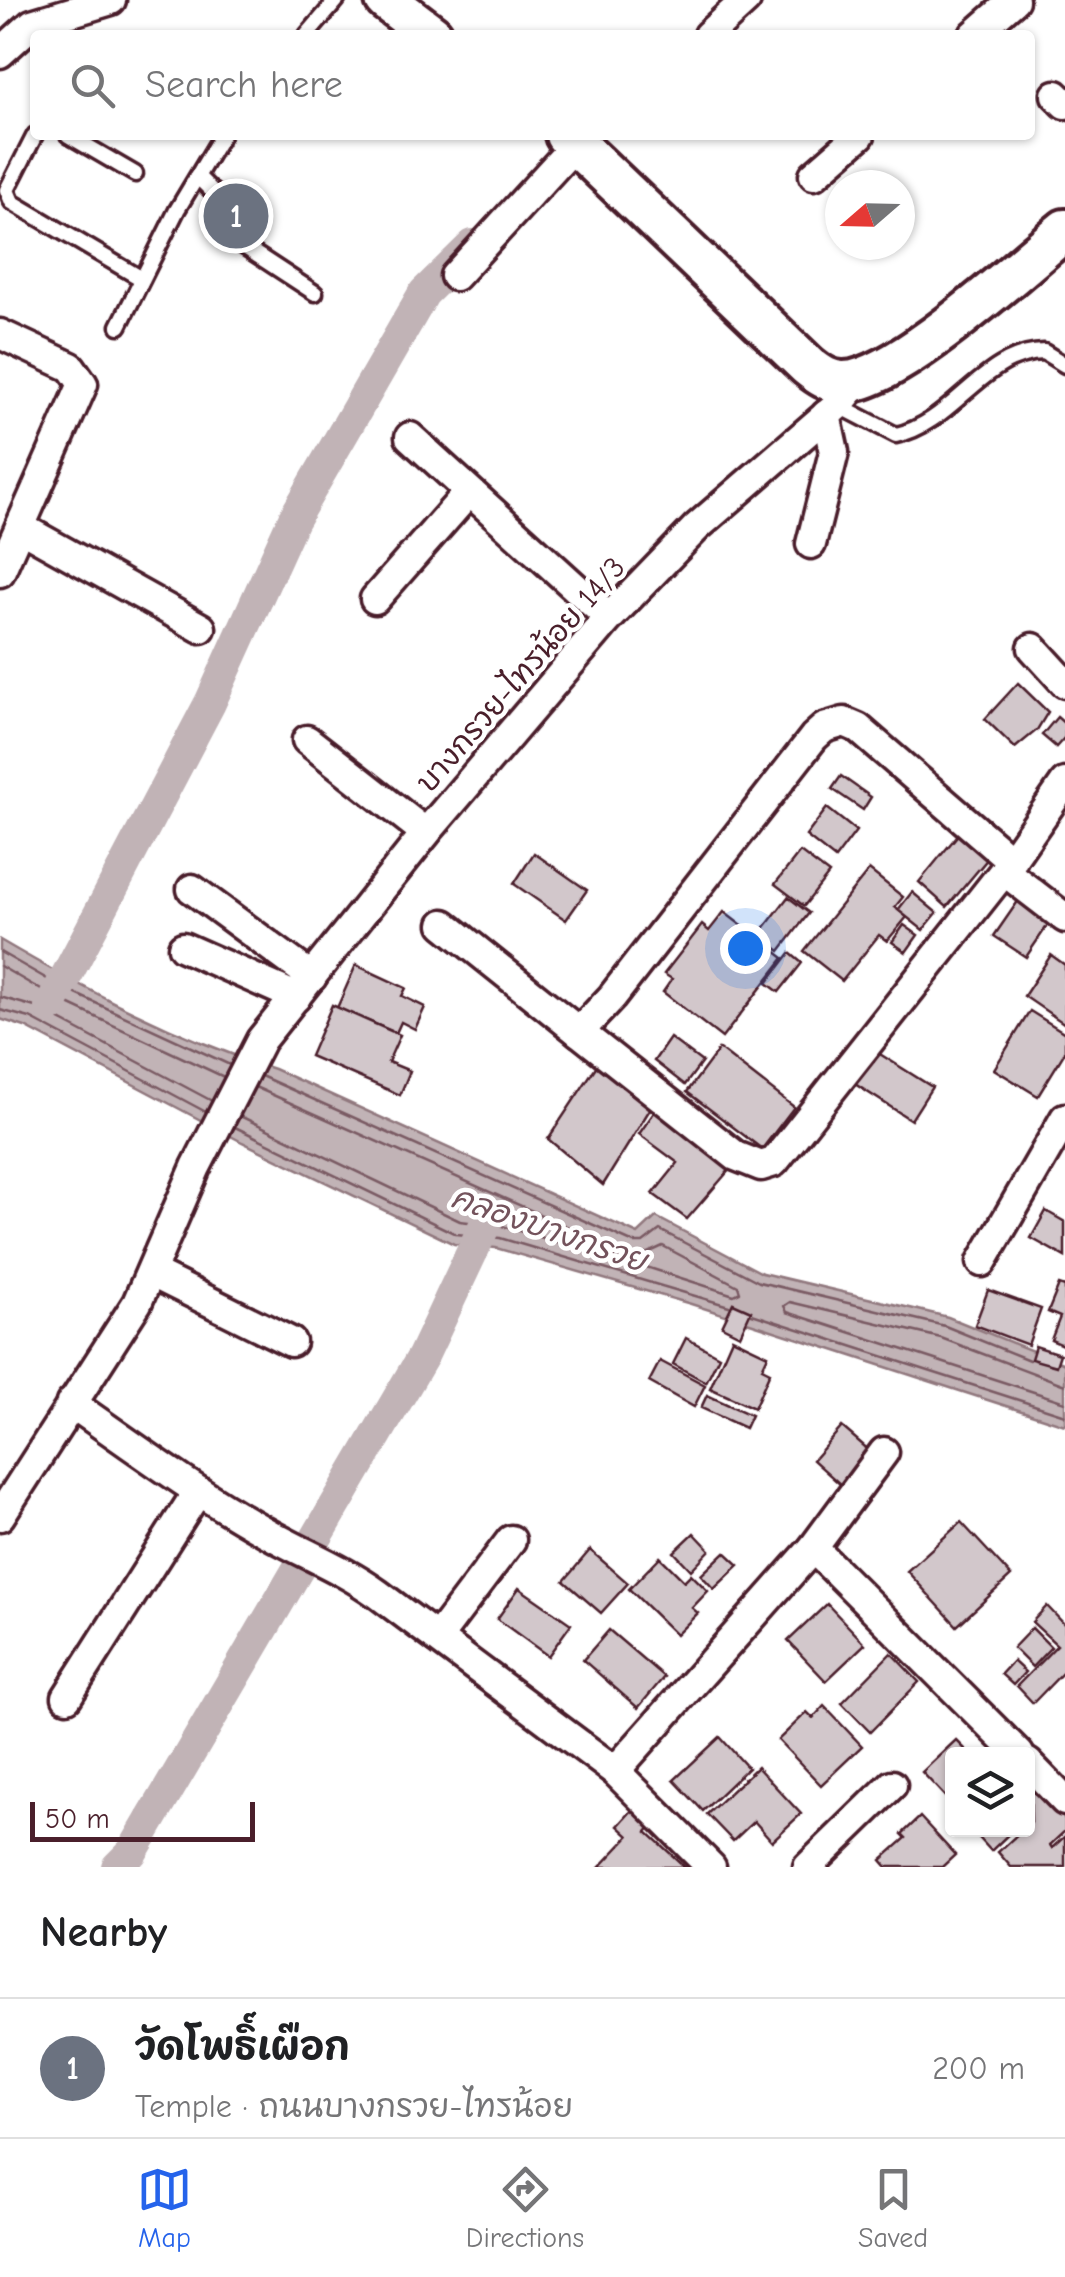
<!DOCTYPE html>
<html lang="en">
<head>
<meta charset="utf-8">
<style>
	body { margin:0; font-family:"Comic Neue","Playpen Sans Thai",sans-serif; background:#f2f2f2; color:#202124 }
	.controls { position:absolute; right:30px; bottom:30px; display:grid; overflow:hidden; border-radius:10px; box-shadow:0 2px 8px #0004 }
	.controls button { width:90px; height:90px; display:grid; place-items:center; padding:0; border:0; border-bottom:2px solid #e0e0e0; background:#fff; color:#202124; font:50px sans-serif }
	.compass { position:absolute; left:825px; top:170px; width:90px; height:90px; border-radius:50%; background:#fff; box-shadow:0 2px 8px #0004; rotate:250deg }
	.scale { position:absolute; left:30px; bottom:25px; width:225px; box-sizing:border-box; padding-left:10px; border:5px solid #4a1f2b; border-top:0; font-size:28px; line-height:35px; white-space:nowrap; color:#4a1f2b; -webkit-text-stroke:8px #fff; paint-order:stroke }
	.you { position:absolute; left:745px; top:948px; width:35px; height:35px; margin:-25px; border:8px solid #fff; border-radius:50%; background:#1a73e8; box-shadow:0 0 0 15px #1a73e833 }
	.badge { display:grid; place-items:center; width:65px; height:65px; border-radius:50%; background:#2563eb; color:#fff; font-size:32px; font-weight:700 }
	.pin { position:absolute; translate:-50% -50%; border:5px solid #fff; box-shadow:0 2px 10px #0006 }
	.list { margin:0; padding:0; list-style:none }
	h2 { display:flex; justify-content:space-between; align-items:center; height:130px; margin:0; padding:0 40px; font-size:42px }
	h2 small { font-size:32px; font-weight:400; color:#757577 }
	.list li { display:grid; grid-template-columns:65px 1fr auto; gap:30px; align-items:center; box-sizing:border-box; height:140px; padding:0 40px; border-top:2px solid #e0e0e0 }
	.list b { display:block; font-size:38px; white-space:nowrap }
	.list p { margin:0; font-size:32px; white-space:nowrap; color:#757577 }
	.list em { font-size:32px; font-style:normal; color:#757577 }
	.icon { flex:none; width:55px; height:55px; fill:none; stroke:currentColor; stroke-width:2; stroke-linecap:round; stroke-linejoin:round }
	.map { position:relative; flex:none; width:1065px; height:1867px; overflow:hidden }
	.search { position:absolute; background:#fff; box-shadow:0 2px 8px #0004; left:30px; right:30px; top:30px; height:110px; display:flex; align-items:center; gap:25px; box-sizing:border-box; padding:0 35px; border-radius:10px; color:#757577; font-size:38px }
	.sheet { height:270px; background:#fff }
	nav { display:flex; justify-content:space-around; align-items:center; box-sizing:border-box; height:140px; border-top:2px solid #e0e0e0; background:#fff; font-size:28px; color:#757577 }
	nav a { display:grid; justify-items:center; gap:5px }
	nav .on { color:#2563eb }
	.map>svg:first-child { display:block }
</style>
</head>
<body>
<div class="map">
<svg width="1065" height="1867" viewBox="0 0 1065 1867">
	<rect width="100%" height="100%" fill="#fff"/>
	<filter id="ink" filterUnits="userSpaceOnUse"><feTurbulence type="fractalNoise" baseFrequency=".01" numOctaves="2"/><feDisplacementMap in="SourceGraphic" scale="20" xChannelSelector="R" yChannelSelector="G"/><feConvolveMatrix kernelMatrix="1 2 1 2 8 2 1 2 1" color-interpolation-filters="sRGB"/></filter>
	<g filter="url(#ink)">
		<path fill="#c1b3b6" stroke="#91787e" stroke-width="2.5" d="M 0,940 C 87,991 178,1038 274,1069 L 638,1234 L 656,1217 L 762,1273 L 948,1317 L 1065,1364 L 1065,1425 L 691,1304 L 496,1248 L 454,1244 L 242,1142 L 25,1027 L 0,1019 Z"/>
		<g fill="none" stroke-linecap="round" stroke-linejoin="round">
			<g stroke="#7a5a63" stroke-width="2.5">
				<path d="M 0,952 L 61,987 L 230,1065"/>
				<path d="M 0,966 L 55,998 L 224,1077"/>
				<path d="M 0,997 L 35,1007 L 212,1101"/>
				<path d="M 0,1010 L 30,1018 L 206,1112"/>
				<path d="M 261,1076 L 634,1243 L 643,1243 L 660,1230 L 759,1282 L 945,1326 L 1029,1360"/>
				<path d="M 240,1116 L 460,1221 L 502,1226 L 612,1258 L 618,1255 L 615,1248 L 255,1087"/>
				<path d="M 235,1127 L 456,1234 L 500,1238 L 729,1306"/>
				<path d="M 663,1246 L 738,1286 L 740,1292 L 734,1295 L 637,1264 L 639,1257 Z"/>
				<path d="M 752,1314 L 1065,1415"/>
				<path d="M 1065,1385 L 941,1338 L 790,1302 L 784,1306 L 787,1312 L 1065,1402"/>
			</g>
			<g stroke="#c1b3b6" stroke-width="32">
				<path d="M 50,1007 L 210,703 L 293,520 L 424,293 L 473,245"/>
				<path d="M 117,1867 L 132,1852 L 423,1356 L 490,1214"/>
			</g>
		</g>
		<g fill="#d2c7cb" stroke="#4a1f2b" stroke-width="2.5">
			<path d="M 1018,683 L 1048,712 L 1037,730 L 1015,748 L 985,719 Z"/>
			<path d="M 1057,717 L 1065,724 L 1065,737 L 1056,747 L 1042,735 Z"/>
			<path d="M 841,776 L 871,797 L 863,810 L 832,789 Z"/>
			<path d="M 827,808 L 856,831 L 835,859 L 806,836 Z"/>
			<path d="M 961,831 L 989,857 L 947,907 L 919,882 Z"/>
			<path d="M 800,852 L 829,874 L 804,906 L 775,884 Z"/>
			<path d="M 534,853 L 587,890 L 566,920 L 514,884 Z"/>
			<path d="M 869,870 L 903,897 L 895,907 L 907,917 L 887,941 L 879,935 L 842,981 L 804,951 Z"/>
			<path d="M 912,892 L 937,913 L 923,930 L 898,910 Z"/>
			<path d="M 1023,894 L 1054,916 L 1026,957 L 994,936 Z"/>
			<path d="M 788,897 L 809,913 L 780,951 L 759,935 Z"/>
			<path d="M 724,912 L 784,958 L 722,1038 L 663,992 L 672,979 L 664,974 L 702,925 L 709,931 Z"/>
			<path d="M 904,925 L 918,935 L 906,952 L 892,942 Z"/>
			<path d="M 790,953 L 802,963 L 779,992 L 767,983 Z"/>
			<path d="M 1051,955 L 1065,965 L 1065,1024 L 1024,996 Z"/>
			<path d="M 356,965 L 406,988 L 402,996 L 425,1007 L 415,1029 L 401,1022 L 396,1033 L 337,1008 Z"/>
			<path d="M 332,1005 L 400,1035 L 388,1062 L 410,1071 L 400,1095 L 310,1056 Z"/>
			<path d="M 1030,1011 L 1065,1033 L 1065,1052 L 1038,1096 L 994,1069 Z"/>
			<path d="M 670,1038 L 702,1062 L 685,1085 L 654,1061 Z"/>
			<path d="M 719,1049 L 794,1107 L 762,1149 L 687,1092 Z"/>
			<path d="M 875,1051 L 932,1087 L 911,1120 L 855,1084 Z"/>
			<path d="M 603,1056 L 657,1098 L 603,1185 L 548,1139 Z"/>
			<path d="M 662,1101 L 738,1160 L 687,1219 L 653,1194 L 678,1163 L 639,1134 Z"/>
			<path d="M 1046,1211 L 1065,1222 L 1065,1257 L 1031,1238 Z"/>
			<path d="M 1059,1285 L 1065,1287 L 1065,1346 L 1051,1340 L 1060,1317 L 1048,1312 Z"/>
			<path d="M 988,1290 L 1041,1309 L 1028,1345 L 975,1325 Z"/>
			<path d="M 733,1303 L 751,1311 L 740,1335 L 722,1326 Z"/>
			<path d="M 686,1338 L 719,1356 L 706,1382 L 673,1364 Z"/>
			<path d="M 732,1338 L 768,1355 L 762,1368 L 770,1372 L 754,1408 L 710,1388 Z"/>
			<path d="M 1035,1346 L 1060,1354 L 1056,1366 L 1031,1359 Z"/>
			<path d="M 660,1361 L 705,1385 L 694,1407 L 649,1382 Z"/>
			<path d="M 707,1395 L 751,1415 L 745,1428 L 701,1408 Z"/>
			<path d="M 842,1427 L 871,1452 L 842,1486 L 813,1460 Z"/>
			<path d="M 961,1522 L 1011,1576 L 957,1626 L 907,1571 Z"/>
			<path d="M 694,1533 L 710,1550 L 691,1570 L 674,1552 Z"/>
			<path d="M 590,1550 L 628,1583 L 601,1613 L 564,1581 Z"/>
			<path d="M 725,1552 L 739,1565 L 714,1589 L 701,1575 Z"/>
			<path d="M 660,1557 L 684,1581 L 691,1574 L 708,1591 L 692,1608 L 698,1613 L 676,1635 L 629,1589 Z"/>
			<path d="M 519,1588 L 571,1624 L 548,1656 L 497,1619 Z"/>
			<path d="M 827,1604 L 865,1644 L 826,1681 L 788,1641 Z"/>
			<path d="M 1047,1606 L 1065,1625 L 1065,1670 L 1033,1703 L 1017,1686 L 1057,1645 L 1032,1622 Z"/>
			<path d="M 1032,1628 L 1051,1647 L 1032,1667 L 1013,1648 Z"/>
			<path d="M 609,1630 L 664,1677 L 638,1708 L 583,1660 Z"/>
			<path d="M 891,1653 L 919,1682 L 870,1732 L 842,1703 Z"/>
			<path d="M 1013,1661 L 1025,1672 L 1013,1685 L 1001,1674 Z"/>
			<path d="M 824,1706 L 862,1746 L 821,1785 L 778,1740 L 807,1712 L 813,1718 Z"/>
			<path d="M 720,1737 L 748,1768 L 703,1811 L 674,1780 Z"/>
			<path d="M 956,1740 L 970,1754 L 952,1754 L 952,1804 L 922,1772 Z"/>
			<path d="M 757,1767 L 801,1814 L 772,1841 L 754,1821 L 733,1841 L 707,1814 Z"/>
			<path d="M 1030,1779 L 1065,1819 L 1065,1831 L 1050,1845 L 1052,1848 L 1065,1836 L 1065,1867 L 1011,1867 L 998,1852 L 1031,1822 Z"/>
			<path d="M 635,1807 L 654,1824 L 647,1832 L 685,1867 L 600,1867 L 629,1836 L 618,1826 Z"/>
			<path d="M 920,1817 L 955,1855 L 942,1867 L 887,1867 L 881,1860 L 906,1838 L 902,1834 Z"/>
			<path d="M 972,1830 L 1013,1830 L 991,1851 Z"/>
		</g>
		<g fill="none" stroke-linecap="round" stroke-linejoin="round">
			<g stroke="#4a1f2b" stroke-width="21">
				<g id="lane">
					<path d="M 307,35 L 337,0"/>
					<path d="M 35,135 L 7,190 L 12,202 L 142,279"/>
					<path d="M 68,135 L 135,174"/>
					<path d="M 198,177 L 217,196 L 225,234 L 315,293"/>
					<path d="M 119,326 L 177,210 L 222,135"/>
					<path d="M 838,405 L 896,435 C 954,423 982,353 1044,352 L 1065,365"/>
				</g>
			</g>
			<g stroke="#4a1f2b" stroke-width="35">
				<g id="street">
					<path d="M 708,35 L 746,0"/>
					<path d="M 974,35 L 1014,0"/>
					<path d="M 0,53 L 32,24 L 111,0"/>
					<path d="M 1056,95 L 1065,104"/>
					<path d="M 814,175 L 860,135"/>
					<path d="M 455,276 L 577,143"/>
					<path d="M 0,334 L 71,367 L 83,384 L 0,572"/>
					<path d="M 410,437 L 609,618"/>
					<path d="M 20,527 L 201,628"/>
					<path d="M 811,544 L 834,452 L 826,415"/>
					<path d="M 375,599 L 468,493"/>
					<path d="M 1033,648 L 1065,683"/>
					<path d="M 307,740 L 426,833"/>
					<path d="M 1004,871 L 1065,918"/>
					<path d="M 192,889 L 312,977"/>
					<path d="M 444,924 L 579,1032 L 612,997 L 814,737 L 824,728 L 844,722 L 858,728 L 1012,861"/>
					<path d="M 183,947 L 296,997"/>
					<path d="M 579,1032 L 736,1156 L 761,1166 L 774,1162 L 1004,871 L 1065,783"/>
					<path d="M 982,1262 L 1065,1118"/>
					<path d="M 152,1273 L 291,1342"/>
					<path d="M 71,1403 C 134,1447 196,1493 264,1531 C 302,1553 342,1568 378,1594 L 615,1771 L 711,1867"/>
					<path d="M 0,1516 L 137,1303 L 196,1167 L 261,1040 L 426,833 L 609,618 L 697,527 L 838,405 L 859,380"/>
					<path d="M 813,1548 L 884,1452"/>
					<path d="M 437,1638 L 511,1540"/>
					<path d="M 67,1697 L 198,1491"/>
					<path d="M 1028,1763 L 1065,1801"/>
					<path d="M 615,1771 L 813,1548 L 1019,1754"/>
					<path d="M 808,1867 L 892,1785"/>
				</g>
			</g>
			<g stroke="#4a1f2b" stroke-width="48">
				<g id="secondary">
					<path d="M 386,0 L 432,35"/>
					<path d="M 566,135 L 808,366 C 819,375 829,382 843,382 C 895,383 1021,266 1065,230"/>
				</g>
			</g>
			<use href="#lane" stroke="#fff" stroke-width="14"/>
			<use href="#street" stroke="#fff" stroke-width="28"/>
			<use href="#secondary" stroke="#fff" stroke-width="40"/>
		</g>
	</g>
	<g text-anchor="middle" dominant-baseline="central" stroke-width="9" stroke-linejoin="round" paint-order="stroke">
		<g font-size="30" fill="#4a1f2b" stroke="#fff">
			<text transform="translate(521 675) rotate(-49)">บางกรวย-ไทรน้อย 14/3</text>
		</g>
		<g font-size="32" font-style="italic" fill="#74535c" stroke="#fff">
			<text transform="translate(549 1229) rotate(19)">คลองบางกรวย</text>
		</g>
	</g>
</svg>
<div class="controls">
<button><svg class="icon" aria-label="layers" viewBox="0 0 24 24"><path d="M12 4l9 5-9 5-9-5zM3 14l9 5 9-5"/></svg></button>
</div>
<svg class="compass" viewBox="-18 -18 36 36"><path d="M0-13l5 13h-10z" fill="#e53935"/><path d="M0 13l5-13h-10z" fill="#757577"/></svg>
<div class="scale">50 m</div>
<div class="you"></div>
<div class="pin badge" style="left:236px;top:216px;background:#6b7280">1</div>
<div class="search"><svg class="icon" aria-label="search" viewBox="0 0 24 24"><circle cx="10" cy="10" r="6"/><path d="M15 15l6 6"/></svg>Search here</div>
</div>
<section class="sheet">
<h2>Nearby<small></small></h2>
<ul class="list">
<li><span class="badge" style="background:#6b7280">1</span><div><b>วัดโพธิ์เผือก</b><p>Temple · ถนนบางกรวย-ไทรน้อย</p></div><em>200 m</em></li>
</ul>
</section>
<nav>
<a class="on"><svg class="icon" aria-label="map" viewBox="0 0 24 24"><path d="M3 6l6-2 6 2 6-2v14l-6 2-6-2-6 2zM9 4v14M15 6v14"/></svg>Map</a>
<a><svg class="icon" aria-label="directions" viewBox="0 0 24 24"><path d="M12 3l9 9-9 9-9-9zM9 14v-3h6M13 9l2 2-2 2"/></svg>Directions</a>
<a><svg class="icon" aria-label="saved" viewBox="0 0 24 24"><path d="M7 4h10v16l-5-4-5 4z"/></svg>Saved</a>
</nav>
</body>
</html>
